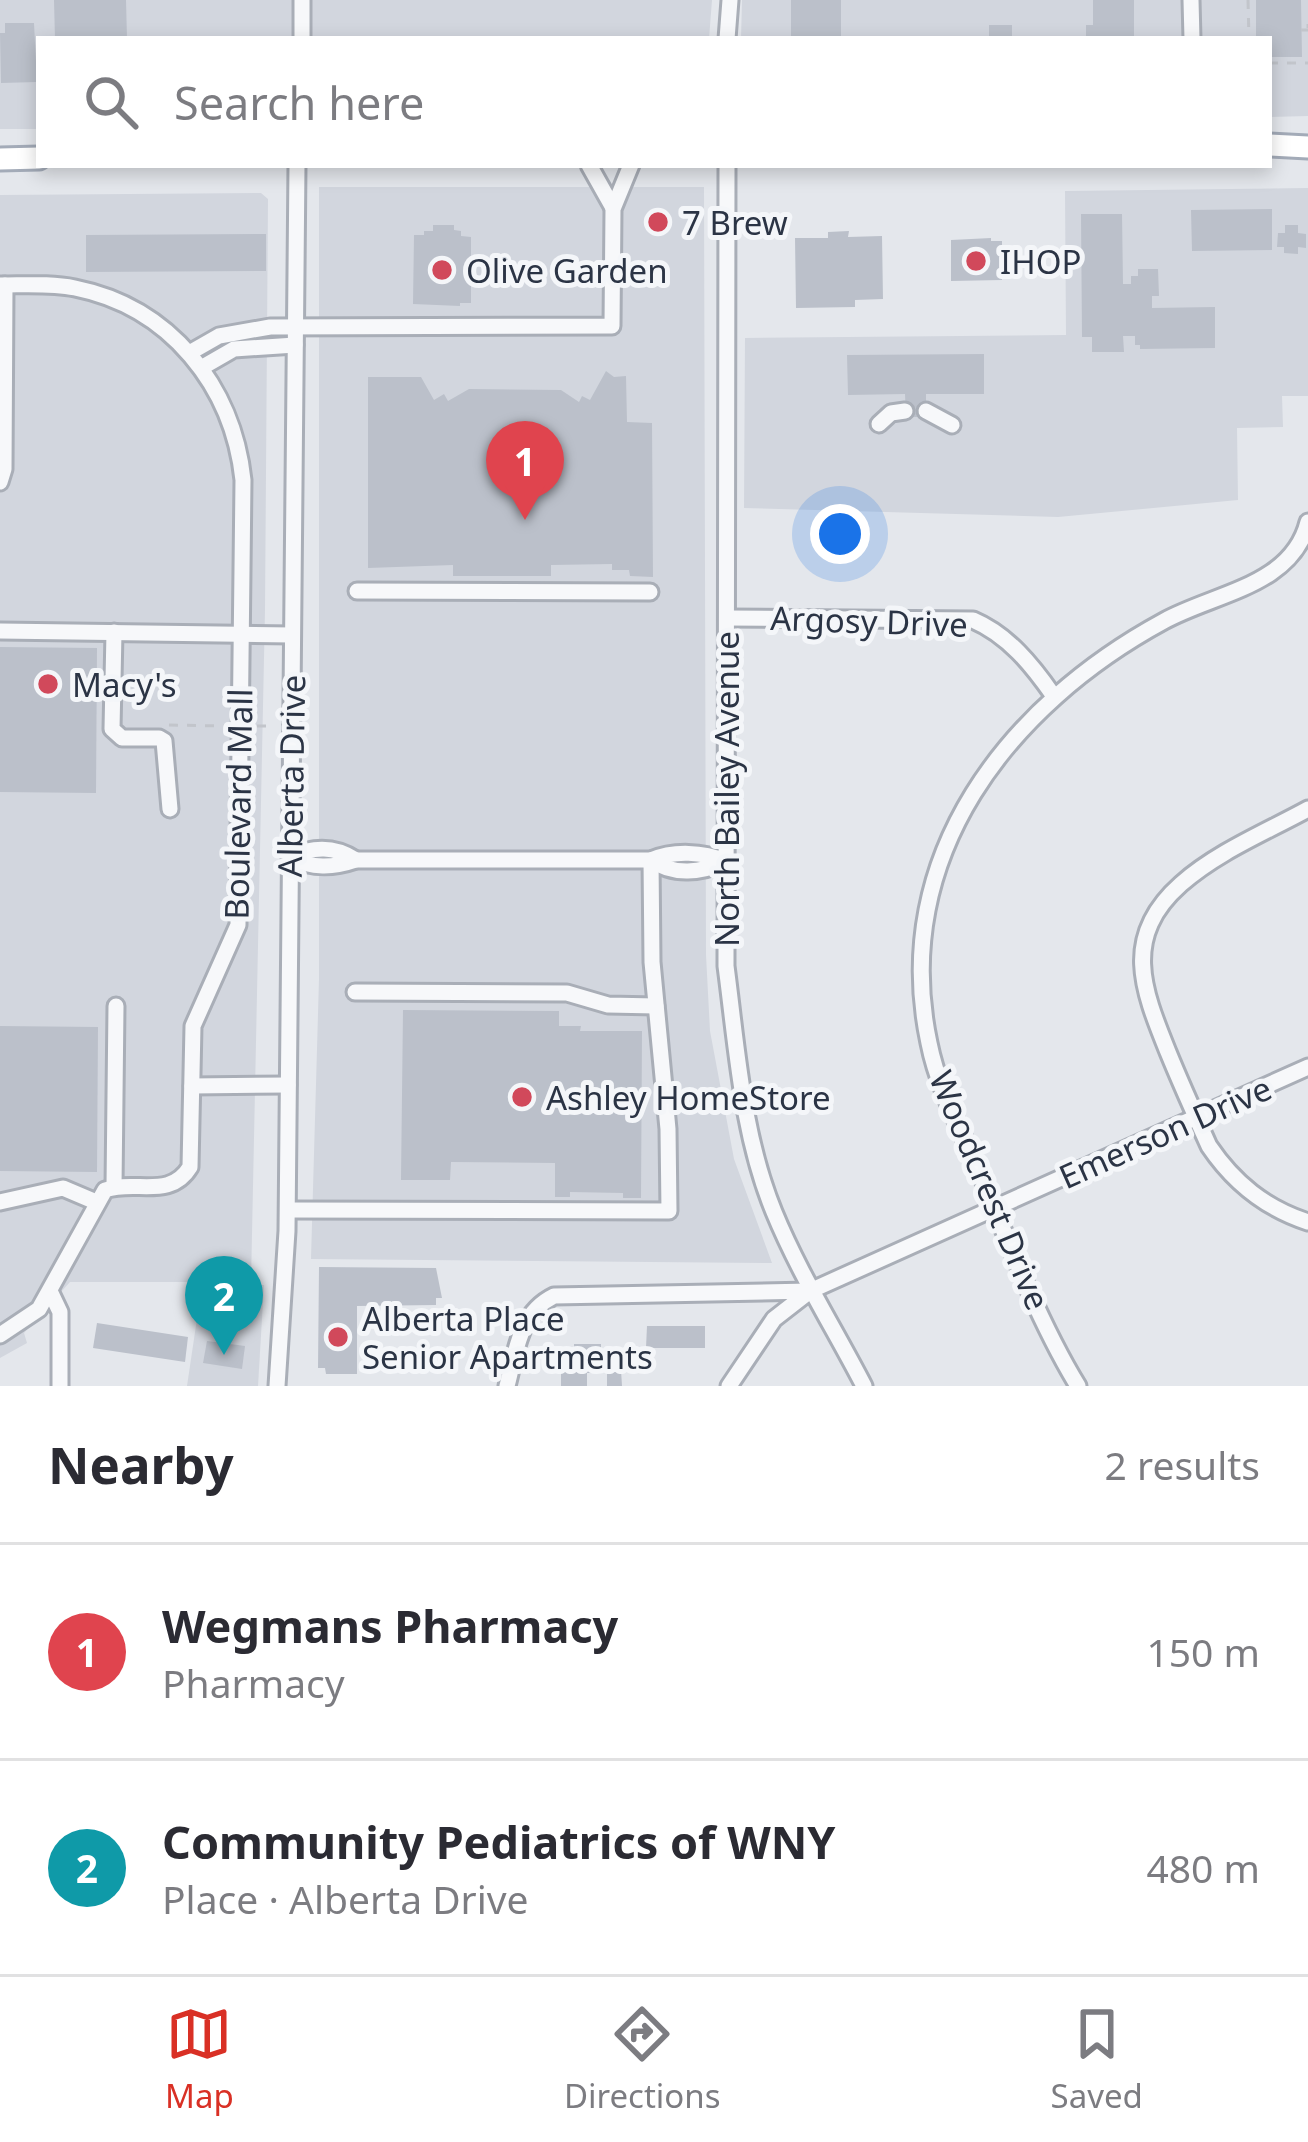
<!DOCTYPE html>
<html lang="en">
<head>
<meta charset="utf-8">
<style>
	body { margin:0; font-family:"Noto Sans",sans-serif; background:#f2f2f3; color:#2b2b33 }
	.you { position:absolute; left:840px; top:534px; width:42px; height:42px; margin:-30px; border:9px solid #fff; border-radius:50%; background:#1a73e8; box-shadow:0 0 0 18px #1a73e833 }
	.badge { display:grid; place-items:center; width:78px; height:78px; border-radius:50%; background:#d93025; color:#fff; font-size:39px; font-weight:700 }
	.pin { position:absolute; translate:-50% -99px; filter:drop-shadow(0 3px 6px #0008) }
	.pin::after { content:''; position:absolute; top:63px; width:42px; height:36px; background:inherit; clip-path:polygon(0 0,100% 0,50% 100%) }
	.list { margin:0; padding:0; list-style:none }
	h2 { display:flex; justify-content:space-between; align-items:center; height:156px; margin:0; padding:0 48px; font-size:51px }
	h2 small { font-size:39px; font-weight:400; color:#7c7c81 }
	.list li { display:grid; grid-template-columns:78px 1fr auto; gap:36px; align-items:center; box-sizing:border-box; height:216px; padding:0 48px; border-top:3px solid #e1e1e2 }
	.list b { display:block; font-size:45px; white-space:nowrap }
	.list p { margin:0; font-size:39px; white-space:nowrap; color:#7c7c81 }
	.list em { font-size:39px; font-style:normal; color:#7c7c81 }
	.icon { flex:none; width:66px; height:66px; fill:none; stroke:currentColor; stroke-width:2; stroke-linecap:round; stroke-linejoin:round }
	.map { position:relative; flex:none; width:1308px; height:1386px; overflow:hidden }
	.search { position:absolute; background:#fff; box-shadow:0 6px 18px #0003; left:36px; right:36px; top:36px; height:132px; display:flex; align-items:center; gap:30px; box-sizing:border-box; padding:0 42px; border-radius:0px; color:#7c7c81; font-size:45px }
	.sheet { height:588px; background:#fff }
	nav { display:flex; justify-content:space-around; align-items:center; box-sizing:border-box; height:168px; border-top:3px solid #e1e1e2; background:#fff; font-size:33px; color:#7c7c81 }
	nav a { display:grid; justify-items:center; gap:6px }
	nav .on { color:#d93025 }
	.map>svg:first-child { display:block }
</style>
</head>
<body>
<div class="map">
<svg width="1308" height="1386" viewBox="0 0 1308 1386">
	<rect width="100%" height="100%" fill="#e4e7ec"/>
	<g fill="#d2d6de">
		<path d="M 0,0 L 712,0 L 709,39 L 39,39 L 39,129 L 0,129 Z"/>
		<path d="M 742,0 L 1308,0 L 1308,116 L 1269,117 L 1269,39 L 741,39 Z"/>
		<path d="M 319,187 L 704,187 L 706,955 L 710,1031 L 734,1159 L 772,1263 L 311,1259 L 319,979 Z"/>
		<path d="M 1308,188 L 1308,396 L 1282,396 L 1283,427 L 1237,428 L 1238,500 L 1058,517 L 744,508 L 745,338 L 1066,335 L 1065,191 Z"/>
		<path d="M 261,193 L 268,199 L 265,610 L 251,1282 L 70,1282 L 24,1333 L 27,1343 L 0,1358 L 0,195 Z"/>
		<path d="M 202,1285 L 264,1285 L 258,1386 L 187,1386 Z"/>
	</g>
	<g fill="#bbc0ca">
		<path d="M 54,0 L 126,0 L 127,39 L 55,39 Z"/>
		<rect x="791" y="0" width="50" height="39"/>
		<path d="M 1093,0 L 1134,0 L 1134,39 L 1086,39 L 1086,25 L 1093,25 Z"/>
		<path d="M 1256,0 L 1301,0 L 1302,57 L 1269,57 L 1269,39 L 1256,39 Z"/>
		<path d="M 5,23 L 34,23 L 37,82 L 1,83 L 0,33 L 5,33 Z"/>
		<rect x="989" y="25" width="23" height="14"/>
		<path d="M 1272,209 L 1272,250 L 1192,251 L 1191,210 Z"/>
		<path d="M 1081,214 L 1122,214 L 1123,284 L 1131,284 L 1131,276 L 1138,276 L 1138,269 L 1158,269 L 1159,296 L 1152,296 L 1152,308 L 1215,307 L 1215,348 L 1140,349 L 1140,345 L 1135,345 L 1135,336 L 1123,336 L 1124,352 L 1092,352 L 1092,337 L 1082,337 Z"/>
		<path d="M 433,225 L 454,225 L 454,230 L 461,231 L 461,236 L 471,237 L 471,303 L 460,303 L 460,306 L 413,304 L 414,235 L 424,235 L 424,231 L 433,231 Z"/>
		<path d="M 1285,225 L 1298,225 L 1298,233 L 1306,234 L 1306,248 L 1298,247 L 1298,254 L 1284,253 L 1284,247 L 1277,247 L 1278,233 L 1285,233 Z"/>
		<path d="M 849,231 L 848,237 L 882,236 L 883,299 L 855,300 L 855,307 L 796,308 L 795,238 L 828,238 L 828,232 Z"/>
		<path d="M 266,234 L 266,271 L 86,272 L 86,235 Z"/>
		<path d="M 991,238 L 991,241 L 1002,241 L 1002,280 L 951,281 L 951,240 Z"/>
		<path d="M 984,354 L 984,394 L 926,394 L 926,417 L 906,417 L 905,394 L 848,395 L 847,355 Z"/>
		<path d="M 606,371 L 614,377 L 626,376 L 627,422 L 652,423 L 653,577 L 630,576 L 629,570 L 612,570 L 612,564 L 551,565 L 551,576 L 453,576 L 453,565 L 368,568 L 368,377 L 421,377 L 434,400 L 444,394 L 448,401 L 469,389 L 561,390 L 579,402 L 582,396 L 590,400 Z"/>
		<path d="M 0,647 L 97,648 L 96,793 L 0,792 Z"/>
		<path d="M 403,1010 L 559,1011 L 559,1026 L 581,1026 L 580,1031 L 642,1031 L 641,1198 L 623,1198 L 623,1193 L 570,1192 L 570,1197 L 555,1197 L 555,1163 L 451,1162 L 450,1180 L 401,1180 Z"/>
		<path d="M 0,1026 L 98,1027 L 97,1172 L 0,1171 Z"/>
		<path d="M 319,1267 L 436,1268 L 442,1298 L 436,1298 L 436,1305 L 357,1306 L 357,1374 L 326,1374 L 325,1368 L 318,1368 Z"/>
		<path d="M 97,1323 L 188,1337 L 185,1362 L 93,1348 Z"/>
		<path d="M 647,1326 L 705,1326 L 705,1348 L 646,1348 Z"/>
		<path d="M 207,1341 L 245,1346 L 242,1369 L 203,1363 Z"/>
		<path d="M 574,1344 L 601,1344 L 601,1373 L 587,1373 L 587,1386 L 561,1386 L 561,1371 L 574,1371 Z"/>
		<path d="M 607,1370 L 621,1370 L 622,1386 L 607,1386 Z"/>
	</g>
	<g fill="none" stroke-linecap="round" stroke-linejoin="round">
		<g stroke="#a9aeb7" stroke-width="21">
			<g id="minor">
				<path d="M 302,0 L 302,39"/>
				<path d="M 1191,0 L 1192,39"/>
				<path d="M 727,39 L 730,0"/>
				<path d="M 589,165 L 612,206"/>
				<path d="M 727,165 L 726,966 C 737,1049 742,1134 774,1212 C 799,1273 834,1328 864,1386"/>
				<path d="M 0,285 C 25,285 51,283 75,288 C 170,307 233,386 243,480 L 238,925 L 193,1026 L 190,1167 C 170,1200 135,1179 105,1190 L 39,1309 L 0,1335"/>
				<path d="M 191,352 L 219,336 L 270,327 L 612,326 L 613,209 L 631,165"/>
				<path d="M 201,368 L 234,349 L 295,345"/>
				<path d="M 926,411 L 952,425"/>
				<path d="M 879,424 L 891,413 L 905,411"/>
				<path d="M 0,482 L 4,469 L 5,285"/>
				<path d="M 357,591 L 650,592"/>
				<path d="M 727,618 L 973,620 C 1008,635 1032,665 1053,695"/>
				<path d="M 0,631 L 292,635"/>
				<path d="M 114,632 L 112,729 L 122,738 L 159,738 L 164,741 L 170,809"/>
				<path d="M 1308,809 C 1266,832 1217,852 1181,884 C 1121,937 1143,990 1168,1052 C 1181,1084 1195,1115 1209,1146 C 1234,1183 1265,1208 1308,1222"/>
				<path d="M 290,857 C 312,869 333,868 356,860 L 651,860 C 674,850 703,852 726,861"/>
				<path d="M 290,857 C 314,846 335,846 356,860"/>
				<path d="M 651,860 C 673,876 702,873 726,861"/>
				<path d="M 355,992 L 567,993 L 608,1005 L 656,1006"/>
				<path d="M 192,1086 L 288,1085"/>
				<path d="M 114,1186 L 116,1006"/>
				<path d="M 0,1202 L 63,1188 L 96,1202"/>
				<path d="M 288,1210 L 669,1211 L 668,1129 L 652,962 L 651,860"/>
				<path d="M 50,1291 L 60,1312 L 60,1386"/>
				<path d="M 277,1386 L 287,1231 L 297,165"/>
				<path d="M 507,1386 C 516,1352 519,1313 554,1296 L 810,1291"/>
				<path d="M 729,1386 L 774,1319 L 810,1291 L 1308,1067"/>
				<path d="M 1078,1386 C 1043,1329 1011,1250 986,1187 C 967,1140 939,1094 929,1043 C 889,856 1009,705 1164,621 C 1215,593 1292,586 1308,522"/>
			</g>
		</g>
		<g stroke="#a3abb8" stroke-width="27">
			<g id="major">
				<path d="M 1269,145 L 1308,147"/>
				<path d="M 0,159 L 39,158"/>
			</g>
		</g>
		<g stroke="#c2c5cb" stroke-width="3" stroke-dasharray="9 9" stroke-linecap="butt">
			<path d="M 1248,0 L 1249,39"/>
			<path d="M 1308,24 L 1308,28"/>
			<path d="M 1301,30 L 1308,30"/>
			<path d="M 1269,63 L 1308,63"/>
			<path d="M 169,725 L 225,726"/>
			<path d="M 257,726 L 270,726"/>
		</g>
		<use href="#minor" stroke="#f7f8fa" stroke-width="15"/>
		<use href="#major" stroke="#fff" stroke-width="21"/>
	</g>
	<g fill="#d1495b" stroke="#f4f6f9" stroke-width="4.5">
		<circle cx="658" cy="222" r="12"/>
		<circle cx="976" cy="261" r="12"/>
		<circle cx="442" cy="270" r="12"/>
		<circle cx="48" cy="684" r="12"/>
		<circle cx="522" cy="1097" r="12"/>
		<circle cx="338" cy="1337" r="12"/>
	</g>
	<g text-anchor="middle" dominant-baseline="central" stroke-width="10" stroke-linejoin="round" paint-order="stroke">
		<g font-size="33" fill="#2b3445" stroke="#f4f6f9" text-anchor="start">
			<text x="682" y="222">7 Brew</text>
			<text x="1000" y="261">IHOP</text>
			<text x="466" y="270">Olive Garden</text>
			<text x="72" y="684">Macy's</text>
			<text x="546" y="1097">Ashley HomeStore</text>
			<text x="362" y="1318">Alberta Place<tspan x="362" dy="38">Senior Apartments</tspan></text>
		</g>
		<g font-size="33" fill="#2b3445" stroke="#f4f6f9">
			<text transform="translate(869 621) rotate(2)">Argosy Drive</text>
			<text transform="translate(291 776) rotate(-89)">Alberta Drive</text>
			<text transform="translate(726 789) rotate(-90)">North Bailey Avenue</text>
			<text transform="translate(238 804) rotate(-89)">Boulevard Mall</text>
			<text transform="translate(1165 1132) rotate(-24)">Emerson Drive</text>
			<text transform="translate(990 1190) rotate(67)">Woodcrest Drive</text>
		</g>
	</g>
</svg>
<div class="you"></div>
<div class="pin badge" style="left:525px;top:520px;background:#e0444e">1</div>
<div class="pin badge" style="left:224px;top:1355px;background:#0f9aa8">2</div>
<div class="search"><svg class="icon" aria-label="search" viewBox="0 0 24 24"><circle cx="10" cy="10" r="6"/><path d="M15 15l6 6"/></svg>Search here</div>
</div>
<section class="sheet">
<h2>Nearby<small>2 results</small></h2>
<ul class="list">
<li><span class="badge" style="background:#e0444e">1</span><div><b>Wegmans Pharmacy</b><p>Pharmacy</p></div><em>150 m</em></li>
<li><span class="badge" style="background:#0f9aa8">2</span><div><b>Community Pediatrics of WNY</b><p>Place · Alberta Drive</p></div><em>480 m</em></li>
</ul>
</section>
<nav>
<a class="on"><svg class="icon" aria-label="map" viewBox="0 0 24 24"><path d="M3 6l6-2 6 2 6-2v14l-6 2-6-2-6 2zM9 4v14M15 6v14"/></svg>Map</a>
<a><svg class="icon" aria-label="directions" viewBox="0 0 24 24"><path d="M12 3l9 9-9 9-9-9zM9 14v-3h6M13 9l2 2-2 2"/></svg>Directions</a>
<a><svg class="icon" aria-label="saved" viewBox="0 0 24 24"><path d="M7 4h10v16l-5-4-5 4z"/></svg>Saved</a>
</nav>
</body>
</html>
